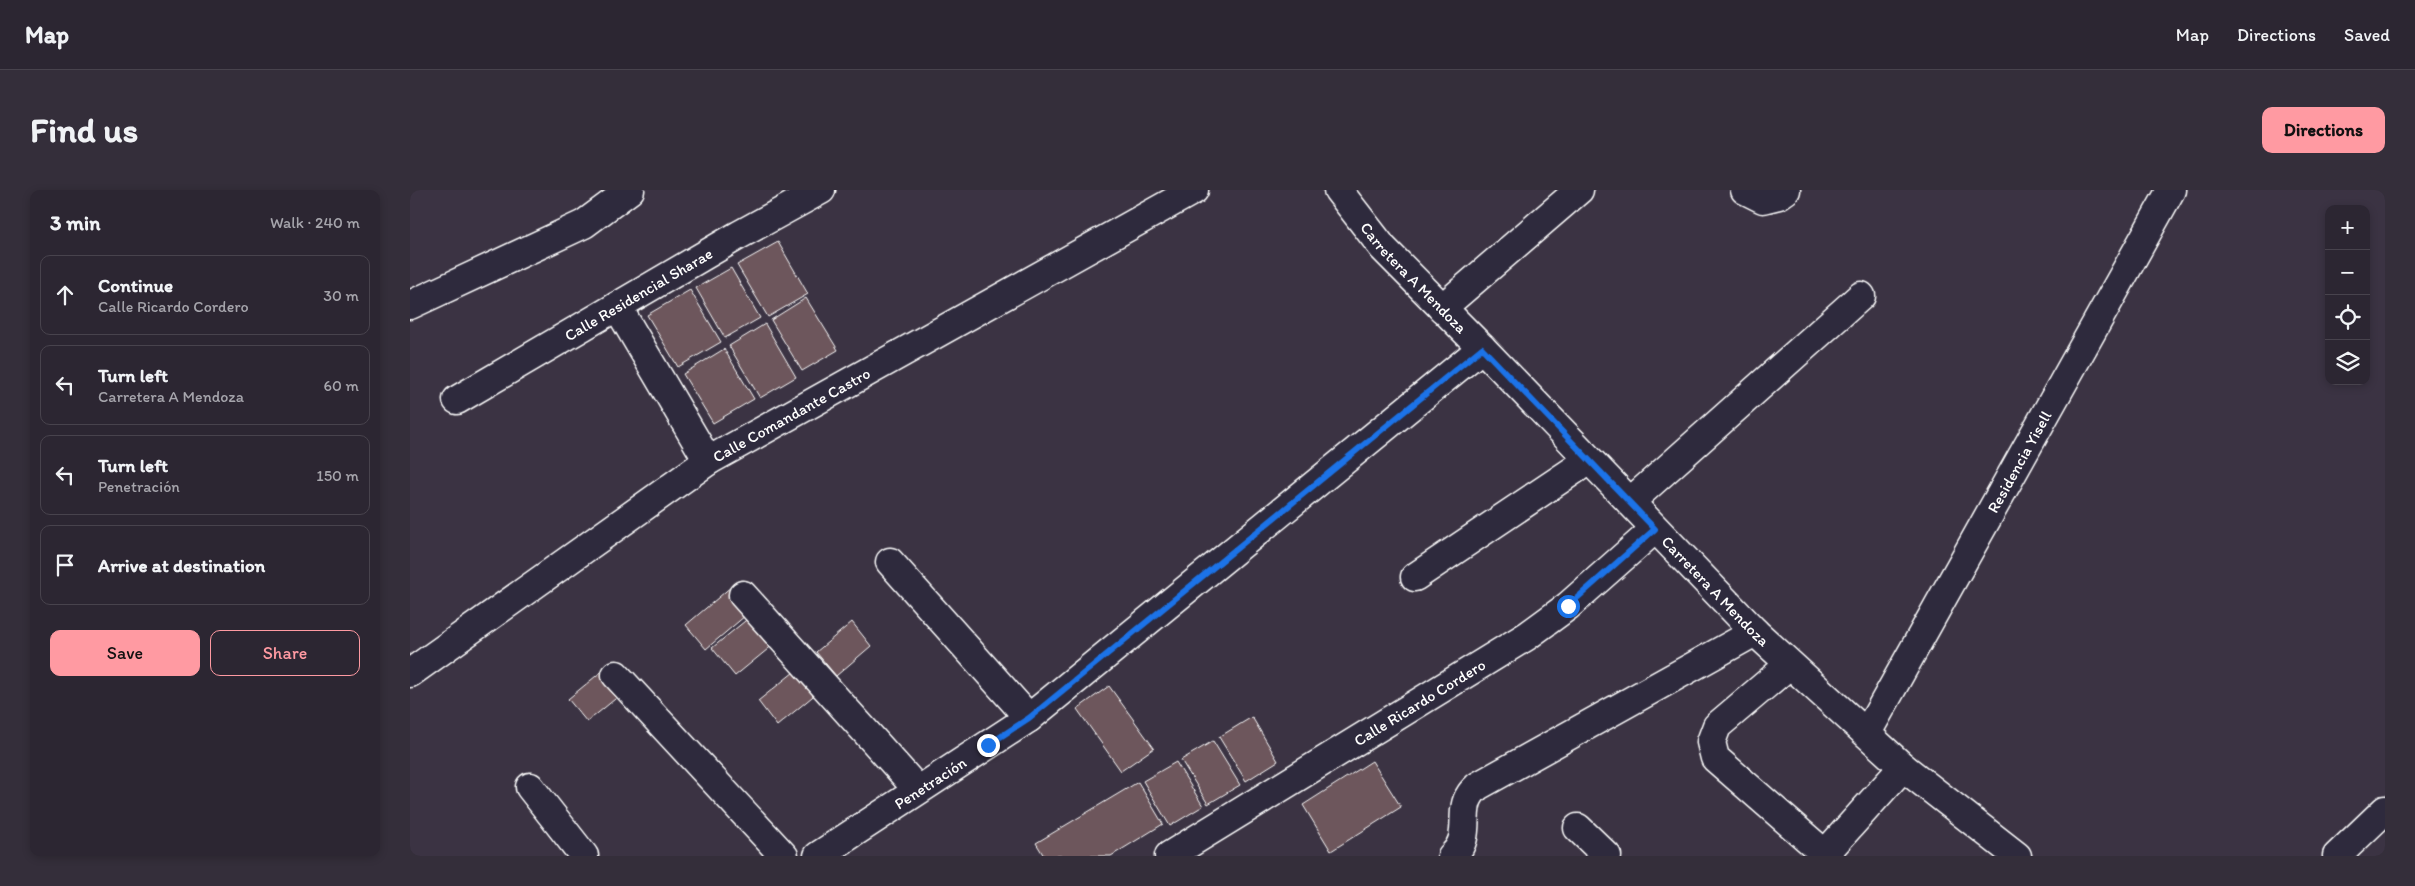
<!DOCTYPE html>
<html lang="en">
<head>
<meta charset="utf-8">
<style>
	body { margin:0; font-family:Itim,sans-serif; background:#342e3a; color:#f1f3f6 }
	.controls { position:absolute; right:15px; top:15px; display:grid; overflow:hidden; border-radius:10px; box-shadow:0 2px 8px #0003 }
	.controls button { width:45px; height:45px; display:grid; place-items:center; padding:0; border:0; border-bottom:1px solid #48434d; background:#2c2632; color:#f1f3f6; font:25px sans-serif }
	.stop { position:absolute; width:15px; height:15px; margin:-11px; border:4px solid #1a73e8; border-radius:50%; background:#fff }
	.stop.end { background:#1a73e8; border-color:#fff; box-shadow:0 1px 5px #0008 }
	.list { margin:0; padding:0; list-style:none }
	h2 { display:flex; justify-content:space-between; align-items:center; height:65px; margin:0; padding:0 20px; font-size:21px }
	h2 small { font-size:16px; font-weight:400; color:#a6a5ac }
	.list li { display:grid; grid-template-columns:32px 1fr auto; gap:15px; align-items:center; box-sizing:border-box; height:80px; margin:0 10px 10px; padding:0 10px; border:1px solid #48434d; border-radius:10px }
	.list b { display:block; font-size:19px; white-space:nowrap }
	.list p { margin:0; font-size:16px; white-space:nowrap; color:#a6a5ac }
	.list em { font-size:16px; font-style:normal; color:#a6a5ac }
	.actions { display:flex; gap:10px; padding:15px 20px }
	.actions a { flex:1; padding:11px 0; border:1px solid #ff9aa2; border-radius:10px; text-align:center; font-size:18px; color:#ff9aa2 }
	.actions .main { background:#ff9aa2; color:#111 }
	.icon { flex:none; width:28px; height:28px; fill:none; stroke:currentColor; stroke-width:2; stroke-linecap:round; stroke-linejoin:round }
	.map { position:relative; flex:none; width:1975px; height:666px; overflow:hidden; border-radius:10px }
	header { display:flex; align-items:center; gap:30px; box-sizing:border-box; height:70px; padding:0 25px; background:#2c2632; border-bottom:1px solid #48434d }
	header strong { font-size:24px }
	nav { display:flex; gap:28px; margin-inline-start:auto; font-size:18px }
	.intro { display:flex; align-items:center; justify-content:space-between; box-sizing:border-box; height:120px; padding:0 30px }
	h1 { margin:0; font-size:35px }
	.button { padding:12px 22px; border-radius:10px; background:#ff9aa2; color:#111; font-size:18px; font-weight:700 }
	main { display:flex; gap:30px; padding:0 30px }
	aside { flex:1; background:#2c2632; border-radius:10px; box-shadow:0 2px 8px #0003 }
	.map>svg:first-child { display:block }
</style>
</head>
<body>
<header>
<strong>Map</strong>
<nav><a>Map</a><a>Directions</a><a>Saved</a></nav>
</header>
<div class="intro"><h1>Find us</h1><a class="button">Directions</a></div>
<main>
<aside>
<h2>3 min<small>Walk · 240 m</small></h2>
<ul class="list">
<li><svg class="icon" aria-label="ahead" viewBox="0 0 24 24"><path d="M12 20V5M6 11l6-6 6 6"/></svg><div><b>Continue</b><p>Calle Ricardo Cordero</p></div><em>30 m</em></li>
<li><svg class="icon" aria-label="left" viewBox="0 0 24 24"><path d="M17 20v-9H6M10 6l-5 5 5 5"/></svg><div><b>Turn left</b><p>Carretera A Mendoza</p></div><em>60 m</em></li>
<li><svg class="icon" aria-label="left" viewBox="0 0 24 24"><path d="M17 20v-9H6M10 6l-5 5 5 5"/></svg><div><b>Turn left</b><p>Penetración</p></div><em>150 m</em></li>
<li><svg class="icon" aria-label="arrive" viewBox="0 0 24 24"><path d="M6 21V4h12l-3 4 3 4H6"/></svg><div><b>Arrive at destination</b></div></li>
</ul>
<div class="actions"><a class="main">Save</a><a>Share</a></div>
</aside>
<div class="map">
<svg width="1975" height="666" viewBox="0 0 1975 666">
	<rect width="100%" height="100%" fill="#3b3343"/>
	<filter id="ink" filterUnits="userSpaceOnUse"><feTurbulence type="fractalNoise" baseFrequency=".02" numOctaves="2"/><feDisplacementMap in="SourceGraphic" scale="10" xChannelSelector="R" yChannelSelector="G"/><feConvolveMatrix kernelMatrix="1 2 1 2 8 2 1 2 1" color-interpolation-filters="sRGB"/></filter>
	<g filter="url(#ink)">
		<g fill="#6d565b" stroke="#fff">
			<path d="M 368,52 L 398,104 L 358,127 L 327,75 Z"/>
			<path d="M 321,78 L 350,128 L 315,148 L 286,98 Z"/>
			<path d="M 280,100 L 311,152 L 268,177 L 237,125 Z"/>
			<path d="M 396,108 L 428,160 L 392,181 L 361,130 Z"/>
			<path d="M 355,134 L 386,187 L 350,208 L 319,156 Z"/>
			<path d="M 314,159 L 344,209 L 303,233 L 273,184 Z"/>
			<path d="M 322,396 L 342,420 L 296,459 L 276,435 Z"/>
			<path d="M 346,422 L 369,450 L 325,486 L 302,458 Z"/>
			<path d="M 442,432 L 461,456 L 426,486 L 406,462 Z"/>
			<path d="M 197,477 L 216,500 L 177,532 L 158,509 Z"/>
			<path d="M 389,478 L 408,502 L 367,536 L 348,511 Z"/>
			<path d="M 699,496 L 744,558 L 711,581 L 667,519 Z"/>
			<path d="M 842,527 L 868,571 L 836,591 L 809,547 Z"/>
			<path d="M 803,551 L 830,595 L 798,614 L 771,570 Z"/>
			<path d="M 962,571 L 991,617 L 921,661 L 893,615 Z"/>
			<path d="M 766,572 L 793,616 L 760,636 L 733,591 Z"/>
			<path d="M 728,592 L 753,634 L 701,666 L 634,666 L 626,653 Z"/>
		</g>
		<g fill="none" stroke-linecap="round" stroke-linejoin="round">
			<g stroke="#fff" stroke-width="31">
				<g id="minor">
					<path id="s1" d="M 928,0 L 973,58 L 1072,158 L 1345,442 L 1493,577 L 1607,666"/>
					<path d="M 1335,0 L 1353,9 L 1369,5 L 1376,0"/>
					<path d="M 0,115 L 174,34 L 220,0"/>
					<path d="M 207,116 L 298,271"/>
					<path d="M 1032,118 L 1169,0"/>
					<path id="s2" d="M 47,210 L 329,45 L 411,0"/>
					<path d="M 1220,312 L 1451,106"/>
					<path d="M 480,372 L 619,528"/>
					<path d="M 1005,387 L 1179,270"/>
					<path d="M 333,405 L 508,600"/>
					<path d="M 1379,475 L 1307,536 L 1301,552 L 1305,568 L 1415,664"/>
					<path id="s3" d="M 0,483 L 298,271 L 784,0"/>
					<path d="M 206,485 L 374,666"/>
					<path id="s4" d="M 1457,543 L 1761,0"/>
					<path d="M 120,597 L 174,666"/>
					<path d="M 1168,638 L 1197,666"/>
					<path id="s5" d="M 408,666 L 619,528 L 1072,158"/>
					<path id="s6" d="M 759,666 L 1117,446 L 1158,416 L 1245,339"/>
					<path d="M 1042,666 C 1063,648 1048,622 1060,605 C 1062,601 1066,598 1068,596 L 1345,442"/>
					<path d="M 1413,666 L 1493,577"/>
					<path d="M 1927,666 L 1975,620"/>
				</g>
			</g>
			<use href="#minor" stroke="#2f2a3d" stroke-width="28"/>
		</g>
	</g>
	<g fill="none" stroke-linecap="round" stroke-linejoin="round" filter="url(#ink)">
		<path stroke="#1a73e8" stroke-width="6" d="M 578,555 L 619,528 L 1072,158 L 1245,339 L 1158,416"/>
	</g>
	<g text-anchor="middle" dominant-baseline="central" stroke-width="4.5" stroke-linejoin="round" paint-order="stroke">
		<g font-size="16" fill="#fff" stroke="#2f2a3d">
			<text stroke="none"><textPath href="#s1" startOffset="116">Carretera A Mendoza</textPath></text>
			<text stroke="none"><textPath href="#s2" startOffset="210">Calle Residencial Sharae</textPath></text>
			<text stroke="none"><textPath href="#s3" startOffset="461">Calle Comandante Castro</textPath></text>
			<text stroke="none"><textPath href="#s4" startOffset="311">Residencia Yisell</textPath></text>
			<text stroke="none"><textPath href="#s1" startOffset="551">Carretera A Mendoza</textPath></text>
			<text stroke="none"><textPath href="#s6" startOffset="294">Calle Ricardo Cordero</textPath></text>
			<text stroke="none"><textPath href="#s5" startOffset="134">Penetración</textPath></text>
		</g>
	</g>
</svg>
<div class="controls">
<button>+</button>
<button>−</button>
<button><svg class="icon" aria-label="locate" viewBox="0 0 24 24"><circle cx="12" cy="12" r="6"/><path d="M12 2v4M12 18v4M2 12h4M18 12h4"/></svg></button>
<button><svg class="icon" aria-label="layers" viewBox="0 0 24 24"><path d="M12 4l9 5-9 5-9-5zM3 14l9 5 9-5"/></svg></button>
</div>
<div class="stop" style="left:1158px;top:416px"></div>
<div class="stop end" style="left:578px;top:555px"></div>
</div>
</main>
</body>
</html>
